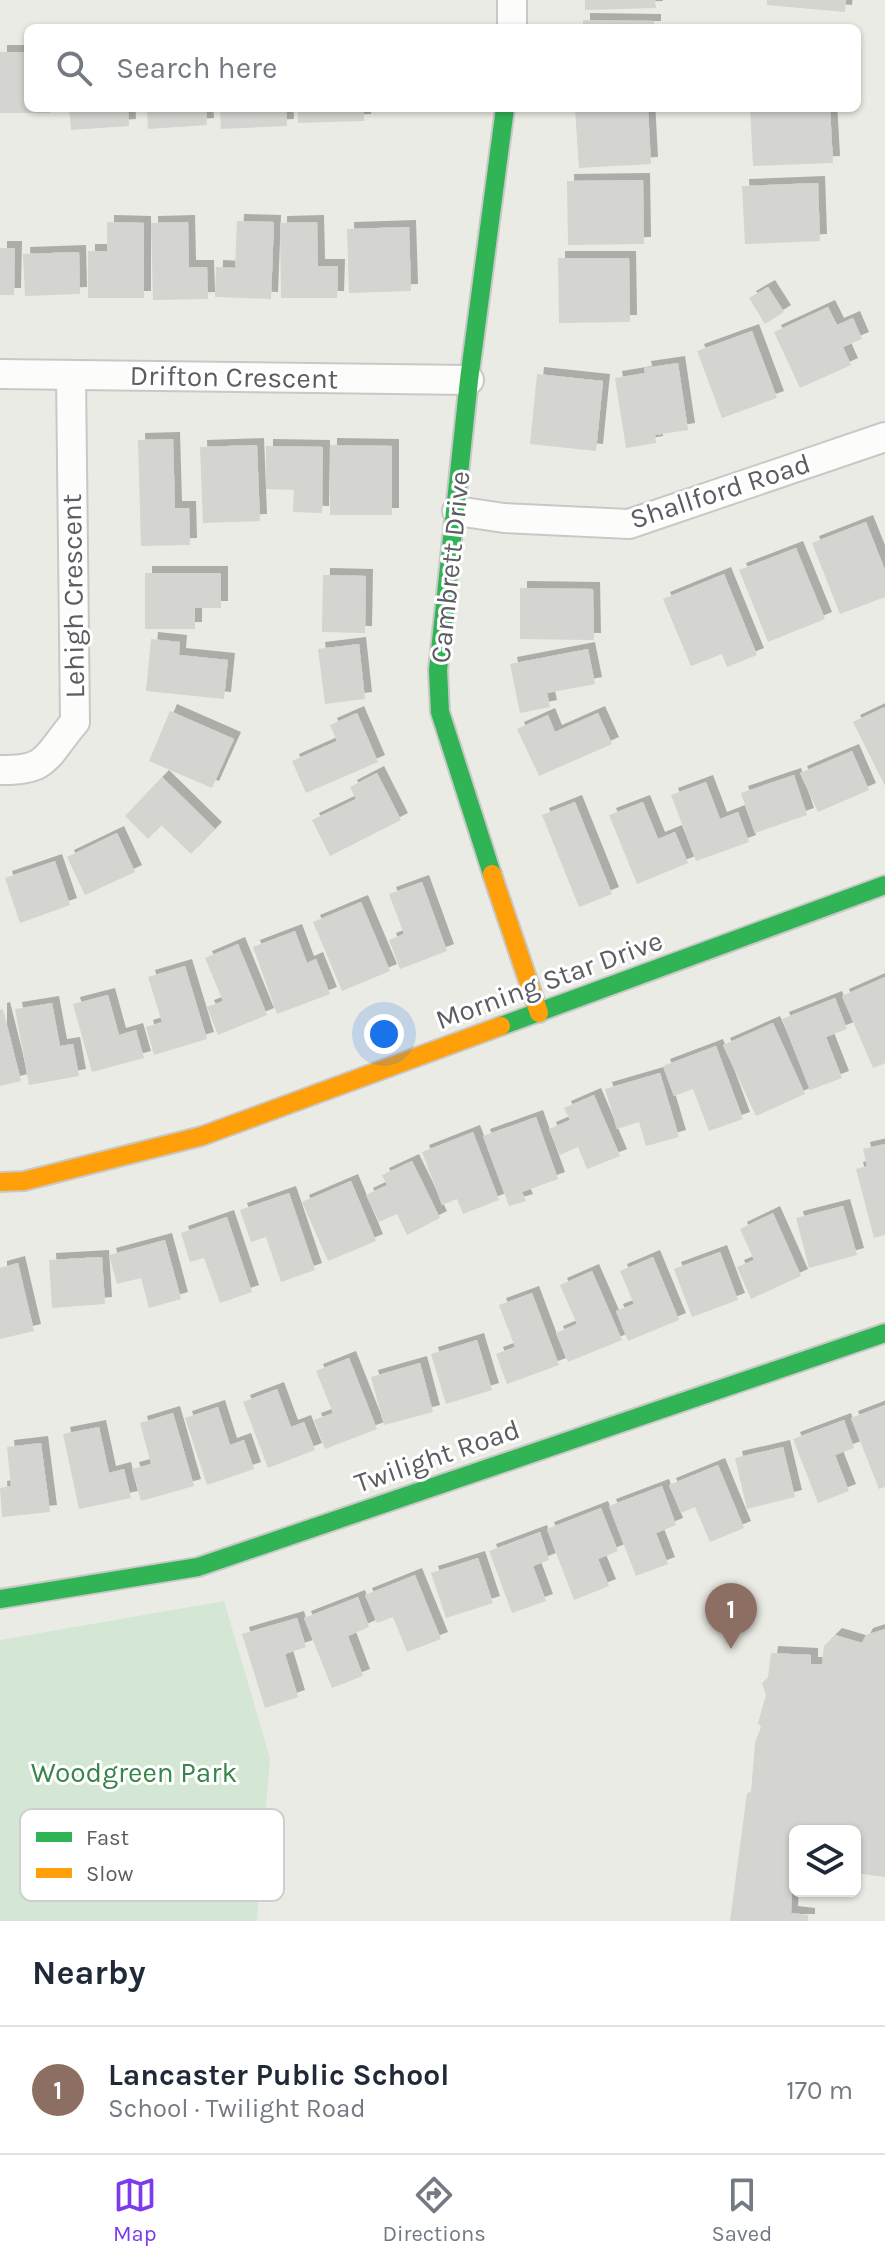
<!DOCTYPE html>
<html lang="en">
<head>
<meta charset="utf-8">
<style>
	body { margin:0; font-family:Karla,sans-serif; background:#f6f6f7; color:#1f2937 }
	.controls { position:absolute; right:24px; bottom:24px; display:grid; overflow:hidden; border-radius:12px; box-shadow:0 2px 6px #0004 }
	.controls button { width:72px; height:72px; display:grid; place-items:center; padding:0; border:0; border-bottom:2px solid #e0e1e3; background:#fff; color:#1f2937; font:40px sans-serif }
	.you { position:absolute; left:384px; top:1034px; width:28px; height:28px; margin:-20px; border:6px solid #fff; border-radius:50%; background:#1a73e8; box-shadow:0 0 0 12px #1a73e833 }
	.badge { display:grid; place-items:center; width:52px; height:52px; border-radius:50%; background:#7c3aed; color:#fff; font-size:26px; font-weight:700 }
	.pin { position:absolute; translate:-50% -66px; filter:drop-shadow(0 2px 4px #0008) }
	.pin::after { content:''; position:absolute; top:42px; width:28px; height:24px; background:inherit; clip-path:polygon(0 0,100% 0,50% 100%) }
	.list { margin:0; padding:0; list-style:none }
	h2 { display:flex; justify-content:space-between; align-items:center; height:104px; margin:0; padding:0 32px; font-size:34px }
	h2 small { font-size:26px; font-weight:400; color:#747a83 }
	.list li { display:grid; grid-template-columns:52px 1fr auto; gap:24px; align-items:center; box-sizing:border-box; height:128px; padding:0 32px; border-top:2px solid #e0e1e3 }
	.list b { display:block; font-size:30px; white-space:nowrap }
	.list p { margin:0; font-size:26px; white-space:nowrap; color:#747a83 }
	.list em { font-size:26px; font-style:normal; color:#747a83 }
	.icon { flex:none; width:44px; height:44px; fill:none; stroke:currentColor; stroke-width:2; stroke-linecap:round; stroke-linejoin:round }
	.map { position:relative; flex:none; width:885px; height:1921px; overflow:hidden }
	.search { position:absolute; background:#fff; box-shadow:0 2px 6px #0004; left:24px; right:24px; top:24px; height:88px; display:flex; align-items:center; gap:20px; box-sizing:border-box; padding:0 28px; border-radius:12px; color:#747a83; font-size:30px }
	.sheet { height:232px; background:#fff }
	nav { display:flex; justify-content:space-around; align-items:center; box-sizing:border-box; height:112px; border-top:2px solid #e0e1e3; background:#fff; font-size:22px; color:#747a83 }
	nav a { display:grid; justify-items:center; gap:4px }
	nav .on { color:#7c3aed }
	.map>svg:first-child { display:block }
</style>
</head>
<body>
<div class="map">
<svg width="885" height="1921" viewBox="0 0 885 1921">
	<defs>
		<filter id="shadow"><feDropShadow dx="7" dy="-7" stdDeviation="0" flood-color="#0004"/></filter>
	</defs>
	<rect width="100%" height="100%" fill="#ebebe5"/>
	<path fill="#d3e7d4" d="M 224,1601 L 270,1758 L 257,1921 L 0,1921 L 0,1640 Z"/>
	<g fill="#d4d4d0" filter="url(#shadow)">
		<path d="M 585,0 L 655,0 L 656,8 L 585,10 Z"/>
		<path d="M 767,0 L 846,0 L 845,12 L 767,5 Z"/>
		<path d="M 583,20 L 654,21 L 654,28 L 583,28 Z"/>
		<path d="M 0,52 L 28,52 L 28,108 L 50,108 L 50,113 L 0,113 Z"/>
		<path d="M 69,108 L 128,108 L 129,126 L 71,130 Z"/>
		<path d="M 147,108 L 206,108 L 207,125 L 148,129 Z"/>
		<path d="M 220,108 L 286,108 L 287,126 L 221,129 Z"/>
		<path d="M 298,108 L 364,108 L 364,121 L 298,123 Z"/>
		<path d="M 575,108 L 648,108 L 651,164 L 579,168 Z"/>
		<path d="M 750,108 L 830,108 L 833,163 L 753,166 Z"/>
		<path d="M 643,180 L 644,244 L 568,245 L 567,181 Z"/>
		<path d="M 818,183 L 820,241 L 745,244 L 742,186 Z"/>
		<path d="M 237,221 L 274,222 L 271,299 L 215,297 L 216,267 L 235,268 Z"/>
		<path d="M 107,222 L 144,223 L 144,298 L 88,298 L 88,251 L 107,251 Z"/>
		<path d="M 188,222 L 189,267 L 207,267 L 208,299 L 153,300 L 151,223 Z"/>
		<path d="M 317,222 L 318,266 L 338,266 L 337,298 L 281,298 L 280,223 Z"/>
		<path d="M 409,227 L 411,291 L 349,293 L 347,229 Z"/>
		<path d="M 0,248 L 15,248 L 14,295 L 0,295 Z"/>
		<path d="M 79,252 L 80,294 L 25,296 L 23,254 Z"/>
		<path d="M 558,258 L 629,258 L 630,322 L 559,323 Z"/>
		<path d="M 768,287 L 784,312 L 765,324 L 749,298 Z"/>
		<path d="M 828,307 L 837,325 L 853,318 L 862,339 L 843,347 L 851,365 L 800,388 L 774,332 Z"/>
		<path d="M 752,331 L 777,398 L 722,418 L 697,351 Z"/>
		<path d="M 678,363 L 688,430 L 655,435 L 656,443 L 626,448 L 615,378 L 645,373 L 644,368 Z"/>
		<path d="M 537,374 L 603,381 L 596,451 L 530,444 Z"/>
		<path d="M 173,439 L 175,508 L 189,508 L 190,545 L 141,546 L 138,440 Z"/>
		<path d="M 257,445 L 260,521 L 203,523 L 200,447 Z"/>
		<path d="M 330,445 L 392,446 L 392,515 L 330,515 Z"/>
		<path d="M 266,446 L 323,447 L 322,513 L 293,512 L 294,490 L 266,489 Z"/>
		<path d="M 866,522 L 885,570 L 885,597 L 840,614 L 812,543 Z"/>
		<path d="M 796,548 L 825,619 L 768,642 L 739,570 Z"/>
		<path d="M 145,573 L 221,573 L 221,608 L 195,608 L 195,629 L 145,629 Z"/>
		<path d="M 724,574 L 757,655 L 727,667 L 722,654 L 691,666 L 663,599 Z"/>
		<path d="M 323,575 L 366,576 L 365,633 L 322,632 Z"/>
		<path d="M 520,588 L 593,589 L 594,640 L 520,639 Z"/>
		<path d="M 151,639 L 180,642 L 179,655 L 228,660 L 224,699 L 146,691 Z"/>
		<path d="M 359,644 L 365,699 L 325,704 L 318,649 Z"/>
		<path d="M 588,649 L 595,684 L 547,693 L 550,707 L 520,713 L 510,664 Z"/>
		<path d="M 885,707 L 885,786 L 853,722 Z"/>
		<path d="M 170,711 L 234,739 L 212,788 L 149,761 Z"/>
		<path d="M 357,713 L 378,762 L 306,793 L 292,761 L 337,741 L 330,725 Z"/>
		<path d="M 598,713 L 612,744 L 539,776 L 517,729 L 548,715 L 555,732 Z"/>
		<path d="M 852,751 L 869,790 L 818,812 L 800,773 Z"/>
		<path d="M 377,773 L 401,820 L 330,856 L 312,820 L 356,799 L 350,787 Z"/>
		<path d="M 794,775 L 807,815 L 755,833 L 741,793 Z"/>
		<path d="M 162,777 L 215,829 L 191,854 L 161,825 L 148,839 L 125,816 Z"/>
		<path d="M 706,782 L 720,819 L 738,812 L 749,842 L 696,861 L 671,795 Z"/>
		<path d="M 575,802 L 612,894 L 579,907 L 542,815 Z"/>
		<path d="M 643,802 L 658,839 L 675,832 L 688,863 L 637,884 L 609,815 Z"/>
		<path d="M 117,833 L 135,872 L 85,895 L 67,857 Z"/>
		<path d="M 55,861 L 70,905 L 20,923 L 5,878 Z"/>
		<path d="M 422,882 L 447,951 L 400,969 L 389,940 L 404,934 L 389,894 Z"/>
		<path d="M 361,902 L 390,971 L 342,991 L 313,922 Z"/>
		<path d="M 295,931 L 307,963 L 316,959 L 330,994 L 277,1014 L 253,947 Z"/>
		<path d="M 238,944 L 267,1015 L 218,1035 L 207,1007 L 223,1001 L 205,958 Z"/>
		<path d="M 185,966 L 207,1039 L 154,1055 L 146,1027 L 162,1022 L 148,977 Z"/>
		<path d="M 885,977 L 885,1063 L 873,1068 L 842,996 Z"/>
		<path d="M 108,995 L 119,1035 L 136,1030 L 144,1058 L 92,1072 L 73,1004 Z"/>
		<path d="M 835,998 L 847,1029 L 826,1037 L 842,1078 L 810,1090 L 782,1019 Z"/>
		<path d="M 52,1003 L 60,1046 L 73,1044 L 79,1076 L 29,1085 L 15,1009 Z"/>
		<path d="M 3,1009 L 21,1081 L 0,1086 L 0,1010 Z"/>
		<path d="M 773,1023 L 805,1094 L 756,1116 L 723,1045 Z"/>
		<path d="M 716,1046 L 743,1119 L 709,1131 L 693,1089 L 674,1096 L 663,1066 Z"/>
		<path d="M 660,1073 L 679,1137 L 646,1146 L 639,1122 L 617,1129 L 605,1089 Z"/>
		<path d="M 594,1095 L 620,1156 L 587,1169 L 578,1147 L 560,1155 L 549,1129 L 570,1120 L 564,1108 Z"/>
		<path d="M 536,1117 L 558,1179 L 522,1192 L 526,1201 L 509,1206 L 483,1136 Z"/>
		<path d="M 473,1132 L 499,1200 L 463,1214 L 457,1199 L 442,1205 L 422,1152 Z"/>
		<path d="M 885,1144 L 885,1235 L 874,1238 L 856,1169 L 867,1166 L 863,1149 Z"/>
		<path d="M 412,1161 L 440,1218 L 407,1235 L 397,1214 L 379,1222 L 366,1195 L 387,1185 L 382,1175 Z"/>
		<path d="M 351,1181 L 376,1241 L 328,1261 L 302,1202 Z"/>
		<path d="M 289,1193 L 315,1270 L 281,1282 L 266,1237 L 251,1242 L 240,1210 Z"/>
		<path d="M 843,1206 L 857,1255 L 809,1268 L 796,1218 Z"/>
		<path d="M 773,1213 L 801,1276 L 751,1299 L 737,1267 L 754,1260 L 740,1229 Z"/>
		<path d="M 227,1217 L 252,1292 L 220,1303 L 204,1258 L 190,1262 L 181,1233 Z"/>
		<path d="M 165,1240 L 181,1299 L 149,1308 L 141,1278 L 117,1284 L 109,1255 Z"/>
		<path d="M 720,1252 L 738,1300 L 692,1317 L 674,1269 Z"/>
		<path d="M 102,1257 L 105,1304 L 52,1308 L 49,1260 Z"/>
		<path d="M 653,1257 L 679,1320 L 628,1341 L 616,1311 L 634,1304 L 620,1271 Z"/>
		<path d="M 18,1263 L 34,1331 L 0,1339 L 0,1268 Z"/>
		<path d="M 592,1271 L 622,1340 L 568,1362 L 556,1333 L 577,1324 L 560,1285 Z"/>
		<path d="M 532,1293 L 559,1365 L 507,1384 L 496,1354 L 515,1347 L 499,1305 Z"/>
		<path d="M 477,1340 L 492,1390 L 446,1404 L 431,1354 Z"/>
		<path d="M 349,1358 L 377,1429 L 325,1449 L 314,1420 L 333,1413 L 316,1371 Z"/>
		<path d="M 420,1363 L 433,1412 L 384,1425 L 371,1377 Z"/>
		<path d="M 277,1389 L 291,1427 L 304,1422 L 315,1450 L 268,1468 L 243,1402 Z"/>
		<path d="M 885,1405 L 885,1487 L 879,1489 L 851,1418 Z"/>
		<path d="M 218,1407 L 230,1445 L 244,1440 L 254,1469 L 207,1485 L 185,1418 Z"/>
		<path d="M 173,1413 L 194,1486 L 141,1501 L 132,1469 L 151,1464 L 140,1423 Z"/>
		<path d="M 844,1420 L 854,1448 L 835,1455 L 849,1491 L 818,1503 L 793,1439 Z"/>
		<path d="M 99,1427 L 109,1473 L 124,1469 L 131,1498 L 79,1509 L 63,1434 Z"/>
		<path d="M 41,1443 L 50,1512 L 2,1517 L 0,1488 L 11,1486 L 7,1447 Z"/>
		<path d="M 783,1447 L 795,1497 L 747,1509 L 735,1458 Z"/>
		<path d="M 718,1465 L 744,1528 L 710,1542 L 695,1507 L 681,1513 L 669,1485 Z"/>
		<path d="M 662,1486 L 676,1525 L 656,1533 L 668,1564 L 636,1576 L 609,1506 Z"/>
		<path d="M 601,1508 L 618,1551 L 598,1559 L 609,1586 L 574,1600 L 547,1529 Z"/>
		<path d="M 540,1532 L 549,1560 L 533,1566 L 546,1601 L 512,1613 L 489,1551 Z"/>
		<path d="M 478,1558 L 493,1603 L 446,1618 L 431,1573 Z"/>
		<path d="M 415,1575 L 441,1639 L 407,1652 L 393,1617 L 377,1623 L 365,1595 Z"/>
		<path d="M 358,1597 L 369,1627 L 348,1636 L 363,1676 L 332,1688 L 304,1618 Z"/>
		<path d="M 297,1618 L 306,1647 L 285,1654 L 298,1697 L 265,1708 L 242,1634 Z"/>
		<path d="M 885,1629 L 885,1877 L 855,1873 L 855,1831 L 795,1831 L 791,1913 L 808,1915 L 808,1921 L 730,1921 L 747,1793 L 751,1792 L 755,1743 L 761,1727 L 758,1723 L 766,1695 L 762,1683 L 768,1677 L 771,1653 L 811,1655 L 811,1664 L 822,1664 L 824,1646 L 835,1635 L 862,1643 L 866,1635 Z"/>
	</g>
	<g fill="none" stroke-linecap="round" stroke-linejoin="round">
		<g stroke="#c8c9c7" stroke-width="32">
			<g id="street">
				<path d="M 512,28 L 512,0"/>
				<path d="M 0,374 L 469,380"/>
				<path d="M 457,511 L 504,518 L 629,524 L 885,437"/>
				<path d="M 0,770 C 50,771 46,755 75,722 L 71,375"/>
			</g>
		</g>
		<g stroke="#c8c8c7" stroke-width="22">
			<g id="fast">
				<path d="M 492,874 L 440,712 L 438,670 L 469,380 L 505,108"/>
				<path d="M 501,1026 L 885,885"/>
				<path d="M 0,1599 L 198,1567 L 885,1333"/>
			</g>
		</g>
		<g stroke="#c8c8c7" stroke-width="22">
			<g id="slow">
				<path d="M 492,874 L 539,1013"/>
				<path d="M 0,1182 L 24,1181 L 202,1136 L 501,1026"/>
			</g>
		</g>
		<use href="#street" stroke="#fcfcfb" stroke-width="28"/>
		<use href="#fast" stroke="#30b455" stroke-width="18"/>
		<use href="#slow" stroke="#ff9f0a" stroke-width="18"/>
	</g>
	<g text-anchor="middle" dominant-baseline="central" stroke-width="6" stroke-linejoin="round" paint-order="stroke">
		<g font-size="28" fill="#5b5d63" stroke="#fff">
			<text transform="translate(234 377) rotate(1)">Drifton Crescent</text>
			<text transform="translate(720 491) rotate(-18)">Shallford Road</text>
			<text transform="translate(450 567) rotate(-84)">Cambrett Drive</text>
			<text transform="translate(73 596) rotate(-91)">Lehigh Crescent</text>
			<text transform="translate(549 980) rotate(-20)">Morning Star Drive</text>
			<text transform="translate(437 1456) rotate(-19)">Twilight Road</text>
		</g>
		<g font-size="28" fill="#38844a" stroke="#fff">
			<text x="134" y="1772">Woodgreen Park</text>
		</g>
	</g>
	<rect x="20" y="1809" width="264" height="92" rx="12" fill="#fff" stroke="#ceced0" stroke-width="2"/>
	<rect x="36" y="1832" width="36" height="10" fill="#30b455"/>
	<rect x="36" y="1868" width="36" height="10" fill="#ff9f0a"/>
	<g font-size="22" fill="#5b5d63">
		<text x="86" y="1845">Fast</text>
		<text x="86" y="1881">Slow</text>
	</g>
</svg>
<div class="controls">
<button><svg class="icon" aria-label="layers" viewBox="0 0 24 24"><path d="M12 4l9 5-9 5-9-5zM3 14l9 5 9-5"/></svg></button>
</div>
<div class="you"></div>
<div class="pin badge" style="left:731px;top:1649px;background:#8d6e63">1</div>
<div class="search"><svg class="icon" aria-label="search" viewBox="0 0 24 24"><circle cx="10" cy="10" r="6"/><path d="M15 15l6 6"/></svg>Search here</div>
</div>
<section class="sheet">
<h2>Nearby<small></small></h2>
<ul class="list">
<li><span class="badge" style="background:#8d6e63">1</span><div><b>Lancaster Public School</b><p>School · Twilight Road</p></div><em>170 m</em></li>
</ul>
</section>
<nav>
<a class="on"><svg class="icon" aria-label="map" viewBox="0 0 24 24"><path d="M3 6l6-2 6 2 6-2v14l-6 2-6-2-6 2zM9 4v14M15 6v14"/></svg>Map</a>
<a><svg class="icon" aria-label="directions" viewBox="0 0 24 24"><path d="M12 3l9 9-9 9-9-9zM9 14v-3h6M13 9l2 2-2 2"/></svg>Directions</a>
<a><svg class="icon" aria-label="saved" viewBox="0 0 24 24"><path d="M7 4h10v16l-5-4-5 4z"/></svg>Saved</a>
</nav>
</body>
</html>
